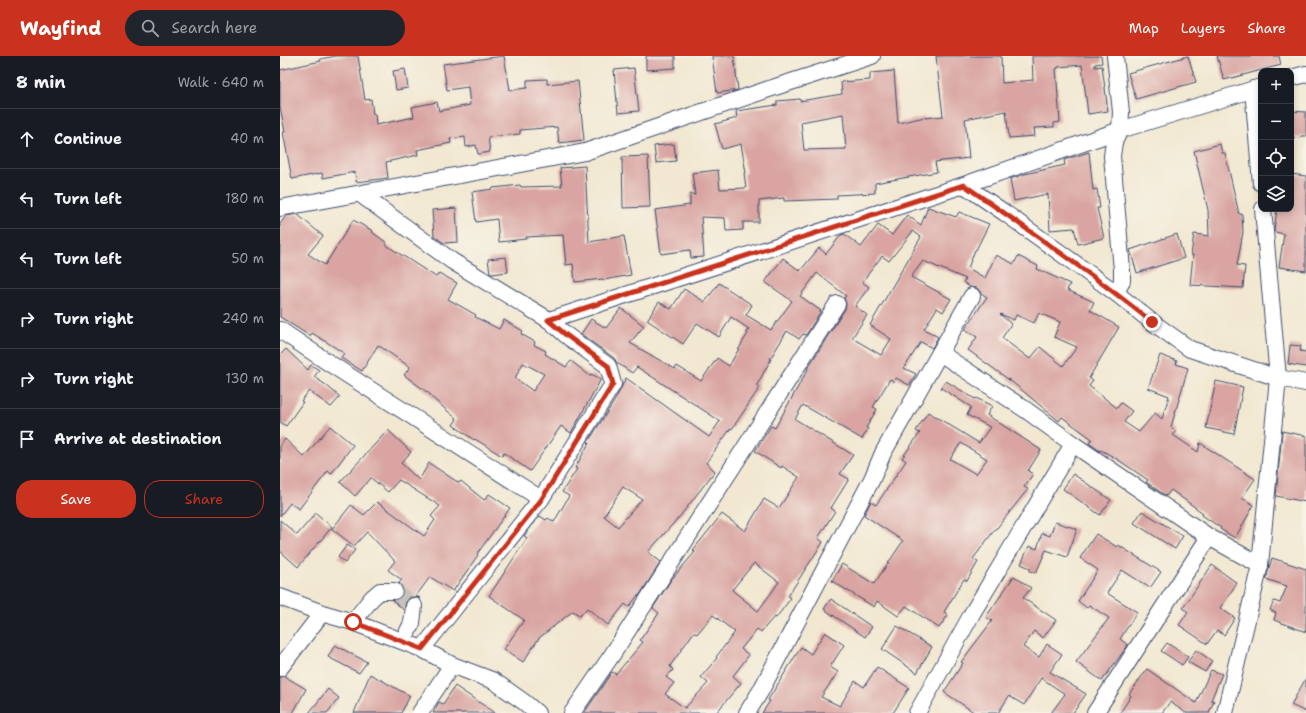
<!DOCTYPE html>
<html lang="en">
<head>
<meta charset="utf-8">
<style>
	body { margin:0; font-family:"Shantell Sans",sans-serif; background:#20242c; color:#f1f3f6 }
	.controls { position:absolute; right:12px; top:12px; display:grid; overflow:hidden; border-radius:8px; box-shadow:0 2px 6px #0003 }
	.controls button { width:36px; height:36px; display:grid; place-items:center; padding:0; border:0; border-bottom:1px solid #363941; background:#171b24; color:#f1f3f6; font:20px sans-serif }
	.stop { position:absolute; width:12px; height:12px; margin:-9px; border:3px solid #c8321e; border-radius:50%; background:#fff }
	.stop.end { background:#c8321e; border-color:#fff; box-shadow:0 1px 4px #0008 }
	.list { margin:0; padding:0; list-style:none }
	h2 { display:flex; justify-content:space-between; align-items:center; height:52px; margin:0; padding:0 16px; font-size:17px }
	h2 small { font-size:13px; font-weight:400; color:#9ea1a6 }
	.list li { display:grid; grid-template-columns:26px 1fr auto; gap:12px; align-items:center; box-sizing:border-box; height:60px; padding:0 16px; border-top:1px solid #363941 }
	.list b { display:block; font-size:15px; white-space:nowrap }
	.list em { font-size:13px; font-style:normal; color:#9ea1a6 }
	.actions { display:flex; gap:8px; padding:12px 16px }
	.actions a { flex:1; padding:9px 0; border:1px solid #c8321e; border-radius:16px; text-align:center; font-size:14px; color:#c8321e }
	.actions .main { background:#c8321e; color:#fff }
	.icon { flex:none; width:22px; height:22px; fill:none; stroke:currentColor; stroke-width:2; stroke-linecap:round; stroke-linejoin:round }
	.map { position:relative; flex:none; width:1026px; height:657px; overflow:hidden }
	header { display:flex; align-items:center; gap:24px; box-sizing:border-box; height:56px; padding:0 20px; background:#c8321e; color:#fff }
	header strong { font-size:19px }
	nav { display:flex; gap:22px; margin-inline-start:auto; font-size:14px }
	.search { width:280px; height:36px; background:#20242c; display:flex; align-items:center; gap:10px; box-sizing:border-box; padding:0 14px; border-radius:22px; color:#9ea1a6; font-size:15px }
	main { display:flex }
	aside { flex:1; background:#171b24 }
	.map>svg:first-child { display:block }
</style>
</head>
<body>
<header>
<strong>Wayfind</strong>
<div class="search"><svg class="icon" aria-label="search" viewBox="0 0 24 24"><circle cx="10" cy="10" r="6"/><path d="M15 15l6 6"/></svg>Search here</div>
<nav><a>Map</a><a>Layers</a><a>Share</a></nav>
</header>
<main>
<aside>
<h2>8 min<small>Walk · 640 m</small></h2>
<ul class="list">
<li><svg class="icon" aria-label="ahead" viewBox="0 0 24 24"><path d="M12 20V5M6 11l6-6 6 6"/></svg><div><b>Continue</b></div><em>40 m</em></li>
<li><svg class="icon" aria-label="left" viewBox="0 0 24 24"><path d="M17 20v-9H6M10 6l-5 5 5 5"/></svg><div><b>Turn left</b></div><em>180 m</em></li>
<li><svg class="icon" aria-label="left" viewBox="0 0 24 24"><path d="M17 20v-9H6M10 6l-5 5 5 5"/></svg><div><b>Turn left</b></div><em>50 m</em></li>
<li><svg class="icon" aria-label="right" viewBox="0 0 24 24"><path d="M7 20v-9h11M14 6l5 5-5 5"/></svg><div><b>Turn right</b></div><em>240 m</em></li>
<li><svg class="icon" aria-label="right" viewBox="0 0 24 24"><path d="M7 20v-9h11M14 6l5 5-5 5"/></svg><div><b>Turn right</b></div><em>130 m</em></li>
<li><svg class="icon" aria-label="arrive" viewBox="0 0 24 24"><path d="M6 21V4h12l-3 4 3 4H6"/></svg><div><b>Arrive at destination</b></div></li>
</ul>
<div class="actions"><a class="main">Save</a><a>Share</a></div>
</aside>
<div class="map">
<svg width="1026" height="657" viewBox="0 0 1026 657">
	<rect width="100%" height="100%" fill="#f7f3e8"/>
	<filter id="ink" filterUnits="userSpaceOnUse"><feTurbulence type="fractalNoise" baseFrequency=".025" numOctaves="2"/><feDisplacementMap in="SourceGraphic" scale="8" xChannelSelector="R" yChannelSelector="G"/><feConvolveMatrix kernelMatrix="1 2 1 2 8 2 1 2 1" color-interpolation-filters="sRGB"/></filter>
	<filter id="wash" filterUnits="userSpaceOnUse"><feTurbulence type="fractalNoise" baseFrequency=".012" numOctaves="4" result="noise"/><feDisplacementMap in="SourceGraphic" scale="16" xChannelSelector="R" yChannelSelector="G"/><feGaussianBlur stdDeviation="0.9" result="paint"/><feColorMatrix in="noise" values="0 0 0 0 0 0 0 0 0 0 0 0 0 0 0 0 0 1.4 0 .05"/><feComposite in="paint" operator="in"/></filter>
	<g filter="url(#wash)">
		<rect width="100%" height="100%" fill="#f2e8d1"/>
		<g id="blocks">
			<g fill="#d9a4a1" fill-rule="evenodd">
				<path d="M 56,0 L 78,0 L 85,44 L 91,43 L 93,58 L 95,58 L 96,69 L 134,61 L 132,51 L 157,46 L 159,55 L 190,49 L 188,31 L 167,34 L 163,8 L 224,0 L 230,34 L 247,32 L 247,24 L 267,23 L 267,28 L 298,25 L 304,84 L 279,87 L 277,71 L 240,74 L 240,78 L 208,81 L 210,96 L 198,98 L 196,89 L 186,91 L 185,81 L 170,83 L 171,87 L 137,94 L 138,99 L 106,106 L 108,122 L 76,126 L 75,116 L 43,122 L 42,117 L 12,123 L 3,76 L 5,76 L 0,51 L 0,14 L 41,5 L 40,3 Z"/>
				<path d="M 366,0 L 395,0 L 395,12 L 366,14 Z"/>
				<path d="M 432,0 L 454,0 L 458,34 L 437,37 Z"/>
				<path d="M 656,0 L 721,0 L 722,27 L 753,24 L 752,0 L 821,0 L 822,7 L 815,8 L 815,11 L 822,10 L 828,55 L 808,58 L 802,9 L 778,11 L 778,12 L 776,13 L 780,66 L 774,67 L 774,71 L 754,72 L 755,80 L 729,82 L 726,55 L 685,63 L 689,102 L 655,106 L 657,116 L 595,127 L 595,137 L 557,139 L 557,143 L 504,145 L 504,142 L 479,145 L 479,166 L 463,166 L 463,174 L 446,175 L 445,162 L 421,161 L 424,201 L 411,202 L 410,194 L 381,198 L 375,154 L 410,149 L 410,138 L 415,139 L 412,117 L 438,114 L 440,133 L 466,132 L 464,117 L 466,117 L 461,88 L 442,93 L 435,68 L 457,62 L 456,55 L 497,49 L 497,45 L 520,43 L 520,45 L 562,38 L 561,26 L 590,24 L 590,17 L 614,15 L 618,67 L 645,61 L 645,62 L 663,60 ZM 563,58 L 566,93 L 524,94 L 521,66 Z"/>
				<path d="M 908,0 L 916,26 L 856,43 L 848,17 Z"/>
				<path d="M 937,0 L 999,0 L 1001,9 L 944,24 Z"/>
				<path d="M 354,12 L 359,55 L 338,57 L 334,14 Z"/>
				<path d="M 125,13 L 128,32 L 116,34 L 113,15 Z"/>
				<path d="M 1011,55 L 1026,56 L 1026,80 L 1021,80 L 1021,82 L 1011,81 Z"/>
				<path d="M 394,88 L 396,105 L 376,107 L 374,90 Z"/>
				<path d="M 940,88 L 942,97 L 945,97 L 959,158 L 962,158 L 963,176 L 957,209 L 965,210 L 963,232 L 910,229 L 913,199 L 911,199 L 914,178 L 929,180 L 928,154 L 914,95 Z"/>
				<path d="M 809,96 L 813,134 L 817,133 L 820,152 L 817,152 L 824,182 L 798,188 L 794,172 L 770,174 L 768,138 L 734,145 L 730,123 L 745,118 L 785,109 L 784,104 Z"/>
				<path d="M 368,100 L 370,151 L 343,152 L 342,101 Z"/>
				<path d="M 305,110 L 309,186 L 344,180 L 351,219 L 324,224 L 323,223 L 295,226 L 293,208 L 286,209 L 283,179 L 246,181 L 246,183 L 219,186 L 217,163 L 196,166 L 192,136 L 213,133 L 213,132 L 240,129 L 241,131 L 282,130 L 280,112 Z"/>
				<path d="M 1011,118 L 1026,120 L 1026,215 L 999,211 L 1004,178 L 995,176 L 994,174 L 997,153 L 1011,153 Z"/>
				<path d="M 648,151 L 676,161 L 679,156 L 709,168 L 696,194 L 695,194 L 688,212 L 705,222 L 716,199 L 734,208 L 738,200 L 758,210 L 757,213 L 790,228 L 787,234 L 814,246 L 810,254 L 839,271 L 809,322 L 813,325 L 809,330 L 837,352 L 841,347 L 852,355 L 844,366 L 859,376 L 875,357 L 882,363 L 889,340 L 868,332 L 880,299 L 897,305 L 896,308 L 908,312 L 891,371 L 896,375 L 893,379 L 918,396 L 920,387 L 975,423 L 962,442 L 974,449 L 955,482 L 940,473 L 941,472 L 922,459 L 923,457 L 891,434 L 886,440 L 866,426 L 868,424 L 837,403 L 821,394 L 820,395 L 809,387 L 812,383 L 782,361 L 779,365 L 732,326 L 688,294 L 697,281 L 685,273 L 707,241 L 701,237 L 697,232 L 690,231 L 683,226 L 686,223 L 643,205 L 631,221 L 671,243 L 663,256 L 657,252 L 644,273 L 658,281 L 652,292 L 641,286 L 624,312 L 636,318 L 629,329 L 616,322 L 614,326 L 610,323 L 593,351 L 597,353 L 586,372 L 588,373 L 582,383 L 523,349 L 515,363 L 573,399 L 560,418 L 569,423 L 551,452 L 555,455 L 538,482 L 543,486 L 508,540 L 511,542 L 496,562 L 494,561 L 481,576 L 477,573 L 461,593 L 469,599 L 453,620 L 461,627 L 436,657 L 304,657 L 332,616 L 336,618 L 363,586 L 360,584 L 379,557 L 373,552 L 391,524 L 415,496 L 413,494 L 442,458 L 465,475 L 484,443 L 499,452 L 519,421 L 502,410 L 501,412 L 475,395 L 491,370 L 495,372 L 528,313 L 527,313 L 565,253 L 566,248 L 564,242 L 566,240 L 537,217 L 520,240 L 541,255 L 526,279 L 523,278 L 519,283 L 507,275 L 490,303 L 491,303 L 477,329 L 480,331 L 452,373 L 451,372 L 426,407 L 435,415 L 401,459 L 368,496 L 381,506 L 359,540 L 358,539 L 349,551 L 345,548 L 328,569 L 307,552 L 300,560 L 293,555 L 259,582 L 243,606 L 224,593 L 244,564 L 209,540 L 247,482 L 244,480 L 260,460 L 266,464 L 268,462 L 274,466 L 289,440 L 282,436 L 297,413 L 295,412 L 309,387 L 308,386 L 335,344 L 346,322 L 429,381 L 440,365 L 357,311 L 352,317 L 337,307 L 334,302 L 301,278 L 311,263 L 326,272 L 341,252 L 364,270 L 350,287 L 395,313 L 397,310 L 421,325 L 437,302 L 449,310 L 468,277 L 466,276 L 469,273 L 451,261 L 439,281 L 417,267 L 403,288 L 367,264 L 379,246 L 391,253 L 404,233 L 425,246 L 439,227 L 472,249 L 466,259 L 491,274 L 512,245 L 485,226 L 503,202 L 520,215 L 539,192 L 546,198 L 561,179 L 564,178 L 581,191 L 598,169 L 612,179 L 627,159 L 641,169 ZM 633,175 L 641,181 L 590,269 L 611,283 L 601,299 L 572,282 L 587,259 L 575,250 L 589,231 L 582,226 L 602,200 L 609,205 ZM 759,257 L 780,266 L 774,281 L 797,291 L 783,310 L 760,291 L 750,303 L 722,282 L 731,268 L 720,258 L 734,264 L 736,259 L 754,267 ZM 343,431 L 362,443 L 338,471 L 324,460 ZM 474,507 L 499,526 L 478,555 L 452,534 ZM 433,559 L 455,576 L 436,601 L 437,602 L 421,621 L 428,627 L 405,652 L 385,638 L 394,627 L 386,621 L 393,614 L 390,610 L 414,576 L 417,578 Z"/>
				<path d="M 176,152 L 178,186 L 164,187 L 154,180 L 152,154 Z"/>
				<path d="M 17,158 L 43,180 L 28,198 L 45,209 L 73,164 L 93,175 L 92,176 L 107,187 L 106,189 L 156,221 L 159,217 L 177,227 L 168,243 L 196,259 L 195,261 L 219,273 L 224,264 L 243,275 L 241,278 L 255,286 L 254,289 L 266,295 L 265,298 L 286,311 L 291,305 L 310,320 L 311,318 L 321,323 L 291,377 L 281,370 L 250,415 L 224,397 L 222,400 L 195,383 L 194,384 L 173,369 L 177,363 L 150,340 L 151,339 L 124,319 L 130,311 L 98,289 L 82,315 L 61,302 L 64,297 L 32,277 L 30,280 L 0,261 L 0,168 L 6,160 ZM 243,307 L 264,318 L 253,335 L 235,322 Z"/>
				<path d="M 897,178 L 904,202 L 857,217 L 850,194 Z"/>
				<path d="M 226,201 L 228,216 L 212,218 L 210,217 L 208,203 Z"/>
				<path d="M 1010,289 L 1021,290 L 1020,295 L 1026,296 L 1026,311 L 1008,308 Z"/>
				<path d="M 6,293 L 28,314 L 31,309 L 39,314 L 34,321 L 46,329 L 60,341 L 51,351 L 29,335 L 21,345 L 23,346 L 6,370 L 0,366 L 0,299 Z"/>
				<path d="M 666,325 L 695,343 L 696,342 L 712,350 L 707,359 L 761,394 L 748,415 L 753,418 L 744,431 L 748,433 L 717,472 L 716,472 L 693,503 L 698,506 L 687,525 L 684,523 L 664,556 L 668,559 L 659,572 L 626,550 L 618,560 L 597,545 L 594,551 L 552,525 L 562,508 L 594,528 L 623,485 L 584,459 L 591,445 L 596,449 L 626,405 L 622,402 L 640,377 L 636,375 L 648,356 L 699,387 L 710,371 L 687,359 L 691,351 L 661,332 ZM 681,387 L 707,403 L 696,418 L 670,403 Z"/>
				<path d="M 936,325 L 963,331 L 954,378 L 926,372 Z"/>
				<path d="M 50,370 L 73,389 L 51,418 L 48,415 L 19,453 L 10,447 L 0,460 L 0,389 L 5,383 L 24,401 Z"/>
				<path d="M 108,374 L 131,396 L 121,407 L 139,424 L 149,407 L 179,427 L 181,425 L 204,444 L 209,438 L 230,452 L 197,498 L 198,499 L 173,535 L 150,521 L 136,540 L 140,542 L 135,541 L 130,541 L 126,545 L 124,554 L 112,544 L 119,543 L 122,539 L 123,535 L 122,531 L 119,527 L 122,524 L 108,514 L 115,505 L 87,476 L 74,490 L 52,473 L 71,449 L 84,459 L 97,446 L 144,480 L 155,464 L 151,460 L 160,450 L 119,424 L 108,436 L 91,422 L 75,440 L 60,426 Z"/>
				<path d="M 1002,375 L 1026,380 L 1026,446 L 996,440 Z"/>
				<path d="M 793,418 L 831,444 L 820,459 L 783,433 Z"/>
				<path d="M 862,455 L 903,480 L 895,493 L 854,467 Z"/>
				<path d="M 36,457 L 52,471 L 18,511 L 0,495 L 0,464 L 17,479 Z"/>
				<path d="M 775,466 L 797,473 L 787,501 L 766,494 L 756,517 L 750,515 L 750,512 L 741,508 L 749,490 L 757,493 L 762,477 L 770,480 Z"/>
				<path d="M 816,478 L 837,491 L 838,489 L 881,516 L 870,532 L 842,514 L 827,537 L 857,556 L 840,583 L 848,589 L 822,625 L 796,606 L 829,562 L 809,549 L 807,552 L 798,545 L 818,514 L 800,502 Z"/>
				<path d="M 67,489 L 75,494 L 65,507 L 58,501 Z"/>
				<path d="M 992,502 L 1026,513 L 1026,576 L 994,564 L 996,557 L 990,554 L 994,545 L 1000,547 L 1007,530 L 986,523 Z"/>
				<path d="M 932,509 L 957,527 L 940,552 L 955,562 L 944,579 L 937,574 L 927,588 L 899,569 L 908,556 L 903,552 Z"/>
				<path d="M 734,520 L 751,532 L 743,542 L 776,564 L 763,582 L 754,575 L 743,591 L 759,601 L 767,588 L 782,598 L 770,616 L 806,638 L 793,657 L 771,657 L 785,638 L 761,622 L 744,649 L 729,640 L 718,657 L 695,657 L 664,636 L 683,607 L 681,606 L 712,565 L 706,561 Z"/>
				<path d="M 551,543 L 592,571 L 585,581 L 544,553 Z"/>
				<path d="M 617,570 L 652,591 L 637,617 L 602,593 Z"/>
				<path d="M 545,576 L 564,589 L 550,611 L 558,616 L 541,641 L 560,650 L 575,625 L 584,631 L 597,611 L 629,632 L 613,657 L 482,657 L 490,645 L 488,644 L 521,591 L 531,598 Z"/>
				<path d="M 887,587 L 908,601 L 902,609 L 881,595 Z"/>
				<path d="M 55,589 L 87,606 L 79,617 L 48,601 Z"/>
				<path d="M 916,594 L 932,605 L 925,616 L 908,606 Z"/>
				<path d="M 867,613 L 916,647 L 931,614 L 942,618 L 931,644 L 934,645 L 929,656 L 930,657 L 906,657 L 890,646 L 882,657 L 840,657 L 851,640 L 849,638 Z"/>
				<path d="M 90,618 L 130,640 L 121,657 L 74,657 Z"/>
				<path d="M 4,620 L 26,633 L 13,657 L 0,657 L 0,621 Z"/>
				<path d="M 1026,622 L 1026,656 L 1011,649 Z"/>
				<path d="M 175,630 L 215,657 L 153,657 L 159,646 L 163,648 Z"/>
				<path d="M 48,633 L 59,642 L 47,657 L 29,657 Z"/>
			</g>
		</g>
	</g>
	<g filter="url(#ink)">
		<use href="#blocks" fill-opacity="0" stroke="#3b4b6f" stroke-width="1"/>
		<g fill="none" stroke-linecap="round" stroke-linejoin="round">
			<path stroke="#c7c3ba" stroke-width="16" stroke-dasharray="16 8" stroke-linecap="butt" d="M 114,535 L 134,550"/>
			<g stroke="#3b4b6f" stroke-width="18">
				<g id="minor">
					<path d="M 835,0 L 841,56 L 840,74 L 834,86 L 832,100 L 842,214 L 842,225 L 836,237"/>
					<path d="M 1011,22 L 1026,18"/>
					<path d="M 973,33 L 981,127"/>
					<path d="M 684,129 L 725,157 L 836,237 L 872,266 L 910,293 L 998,322 L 1026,327"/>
					<path d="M 80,138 L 172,205 L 269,264 L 684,129 L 840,74 L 981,31"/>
					<path d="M 0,152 L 305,96 L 489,33 L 592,0"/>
					<path d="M 0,274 L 49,307 L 261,443"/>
					<path d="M 660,297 L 746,354 L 793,388 L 929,481 L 980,509"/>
					<path d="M 0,541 L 42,557 L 73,566 L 142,593 L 172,609 L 214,625 L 244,646 L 257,657"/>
					<path d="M 73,566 L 92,542 L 100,535 L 114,535"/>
					<path d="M 123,585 L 132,567 L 134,550"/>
					<path d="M 142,593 L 261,443 L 333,328 L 328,310 L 286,279 L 269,264"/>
					<path d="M 0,612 L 42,557"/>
					<path d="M 140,657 L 172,609"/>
					<path d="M 292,657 L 332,599 L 557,248"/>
					<path d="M 467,657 L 480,636 L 592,423 L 603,397 L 692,240"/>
					<path d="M 637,657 L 693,556 L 793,388"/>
					<path d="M 815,657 L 929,481"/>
					<path d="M 945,657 L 980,509 L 998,322 L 983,153"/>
				</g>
			</g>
			<use href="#minor" stroke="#fff" stroke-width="16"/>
		</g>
	</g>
	<g fill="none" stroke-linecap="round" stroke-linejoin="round" filter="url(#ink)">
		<path stroke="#c8321e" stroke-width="5" d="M 73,566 L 142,593 L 261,444 L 333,328 L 328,310 L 286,279 L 268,264 L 684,129 C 747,173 811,217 872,266"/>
	</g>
</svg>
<div class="controls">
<button>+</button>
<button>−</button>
<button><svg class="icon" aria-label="locate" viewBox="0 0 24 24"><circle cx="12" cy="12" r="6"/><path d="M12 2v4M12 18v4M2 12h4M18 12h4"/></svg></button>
<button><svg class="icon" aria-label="layers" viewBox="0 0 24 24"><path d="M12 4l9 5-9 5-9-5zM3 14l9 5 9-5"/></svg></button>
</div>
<div class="stop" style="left:73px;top:566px"></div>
<div class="stop end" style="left:872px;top:266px"></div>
</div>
</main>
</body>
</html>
